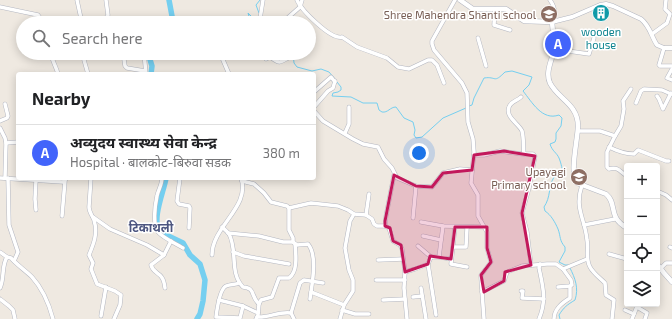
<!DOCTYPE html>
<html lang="en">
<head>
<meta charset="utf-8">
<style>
	body { margin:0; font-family:"Exo 2","Noto Sans Devanagari",sans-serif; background:#f6f6f6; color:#202124 }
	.controls { position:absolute; right:12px; bottom:12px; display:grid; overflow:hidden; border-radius:4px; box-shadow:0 2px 10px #0003 }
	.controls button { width:36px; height:36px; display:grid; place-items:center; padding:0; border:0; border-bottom:1px solid #e0e0e0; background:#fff; color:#202124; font:20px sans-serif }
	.you { position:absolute; left:419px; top:153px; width:14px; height:14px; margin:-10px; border:3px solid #fff; border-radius:50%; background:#1a73e8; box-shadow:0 0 0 6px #1a73e833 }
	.badge { display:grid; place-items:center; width:26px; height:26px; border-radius:50%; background:#4264fb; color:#fff; font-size:13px; font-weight:700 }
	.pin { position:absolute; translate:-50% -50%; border:2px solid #fff; box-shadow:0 1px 4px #0006 }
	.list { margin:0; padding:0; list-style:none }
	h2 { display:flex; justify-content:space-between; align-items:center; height:52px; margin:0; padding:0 16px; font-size:17px }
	h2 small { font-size:13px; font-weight:400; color:#757577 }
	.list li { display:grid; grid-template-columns:26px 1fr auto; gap:12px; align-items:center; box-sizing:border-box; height:56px; padding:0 16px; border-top:1px solid #e0e0e0 }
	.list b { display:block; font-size:15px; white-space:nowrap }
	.list p { margin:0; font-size:13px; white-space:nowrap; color:#757577 }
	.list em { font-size:13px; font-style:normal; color:#757577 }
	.icon { flex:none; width:22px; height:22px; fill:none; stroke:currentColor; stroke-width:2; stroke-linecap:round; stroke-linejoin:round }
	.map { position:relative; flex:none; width:672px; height:319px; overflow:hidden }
	.search { position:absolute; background:#fff; box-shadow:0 2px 10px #0003; left:16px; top:16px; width:300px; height:44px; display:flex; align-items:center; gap:10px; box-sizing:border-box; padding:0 14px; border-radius:22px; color:#757577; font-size:15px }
	.panel { position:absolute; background:#fff; box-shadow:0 2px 10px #0003; left:16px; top:72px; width:300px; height:108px; border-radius:4px }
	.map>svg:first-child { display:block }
</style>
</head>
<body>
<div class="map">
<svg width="672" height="319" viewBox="0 0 672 319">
	<rect width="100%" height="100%" fill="#efe9e1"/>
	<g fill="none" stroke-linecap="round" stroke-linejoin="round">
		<g stroke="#75cff0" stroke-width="1">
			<path d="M 259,13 L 256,5 L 260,0"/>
			<path d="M 251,23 L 248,13 L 254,19 L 257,19"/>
			<path d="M 293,53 L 294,63 L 297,67 L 312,71 L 321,69 L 329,72 L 335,79"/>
			<path d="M 337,82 L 341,87 L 341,90 L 338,92 L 333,93 L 332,96 L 351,97 L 363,103 L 377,103 L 379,110 L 382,112 C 388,113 390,107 396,107 L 404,118 L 413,122 L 415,130 L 414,135 L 416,138 L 422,137 L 443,118 L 466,108"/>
			<path d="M 469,106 L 472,105 L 474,98 L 484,78 C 497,76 493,84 505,72 L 512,71 L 532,77 L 529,85 L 523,91 C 532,102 542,121 559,115 L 562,118 L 561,126 L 556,133 L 556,139 L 555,142 L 550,144 C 552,151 557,153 559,158 C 561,163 563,170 562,175 L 554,177 C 548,187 551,197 544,207 L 545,211 C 551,215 555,222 558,229 C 561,237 559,240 565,247 L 565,251 L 559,262 L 565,265 L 568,265"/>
			<path d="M 560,319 L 559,315 C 564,307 567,305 575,300 C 579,288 575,278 570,268"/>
		</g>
		<g stroke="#75cff0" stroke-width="5.5">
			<path d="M 169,0 L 172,16 L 170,23"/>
			<path d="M 148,53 L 152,66 L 151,74"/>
			<path d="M 166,178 C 164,191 151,220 160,232 L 183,243 L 190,255 L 200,264 L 205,280 L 203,301 L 200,314 L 197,319"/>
		</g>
		<g stroke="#b4b7c1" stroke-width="4.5">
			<g id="minor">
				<path d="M 77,0 L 82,23"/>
				<path d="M 297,0 C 301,10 331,40 342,37 L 357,47 L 387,58 L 398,67 L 409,69 L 428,60 L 432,60 L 437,65 L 444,83"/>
				<path d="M 455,0 L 432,41 L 432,44 L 434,50 L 462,83 L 467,93 L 468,122 L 473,139 L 474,152 L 471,183 L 478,195 L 478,216 L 487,232 L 487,248 L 491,262 L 481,275 L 481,278 L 484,319"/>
				<path d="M 550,0 C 555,7 556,15 552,22"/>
				<path d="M 0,7 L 38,15 L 43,22 L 46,23"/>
				<path d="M 495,9 L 494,25 L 510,30"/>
				<path d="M 283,22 L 300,7 L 302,0"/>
				<path d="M 103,23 L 108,15 L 106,0"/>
				<path d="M 255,23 L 260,19 L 263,0"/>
				<path d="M 652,34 L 667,23 L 670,14 L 665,9 L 666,0"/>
				<path d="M 478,38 L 486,66"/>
				<path d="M 664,48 L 659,65 L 660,66 L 672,66"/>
				<path d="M 554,49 L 589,54 L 594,38"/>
				<path d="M 51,53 C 52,61 56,66 58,74"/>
				<path d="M 82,53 L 88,74"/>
				<path d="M 123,53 L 125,66 L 127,68 L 145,71"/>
				<path d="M 144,53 L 146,74"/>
				<path d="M 220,53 L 229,74"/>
				<path d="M 266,59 L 270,57 C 280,63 277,64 288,58 L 289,53"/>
				<path d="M 672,69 L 667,78 L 672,80"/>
				<path d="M 314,92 L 331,77 L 335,82"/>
				<path d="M 657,96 L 659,99 L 663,109 L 671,93"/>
				<path d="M 521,97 C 517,101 511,101 509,107 C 505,117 519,124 522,131 C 524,138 523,147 524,154"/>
				<path d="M 636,103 L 641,91 L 644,89 L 662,90 L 671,94"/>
				<path d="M 314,107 L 328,91 L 333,88 L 335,81"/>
				<path d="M 314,111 L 323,121 L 353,139 L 363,144 L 378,147 L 384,159 L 392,168 L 397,178 L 416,186 L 432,187 L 443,173 L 460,169 L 472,170"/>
				<path d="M 0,121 L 7,118 L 8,116 L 5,104"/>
				<path d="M 0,128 L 5,138 L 6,143 L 5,178"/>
				<path d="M 578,131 L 600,131 L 615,136 L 607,152 L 607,167 L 609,169 C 618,166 620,172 627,176"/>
				<path d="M 345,133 L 349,124 L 349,107"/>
				<path d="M 615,136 L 621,126 L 624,109 L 623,101 L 631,89"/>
				<path d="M 6,143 L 18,142"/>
				<path d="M 609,147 C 617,151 625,154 634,154 L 638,150 L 666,161 L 669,161"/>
				<path d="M 474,155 L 484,155 L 500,151 L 522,154 L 533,154 L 535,156 L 529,188 L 522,213 L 527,232 L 531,265"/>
				<path d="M 0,178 L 63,182 L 67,178"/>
				<path d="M 8,178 L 9,225 L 18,252 L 14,261"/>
				<path d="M 91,178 L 89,207 C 89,212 92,215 94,220 C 98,233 94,243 89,255 L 93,263 L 91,269 L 97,284 L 115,291 L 121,295 L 120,305 L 114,319"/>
				<path d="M 162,178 C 162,185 158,190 157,196 C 155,205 152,227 159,233 C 165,239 175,243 183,248"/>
				<path d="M 180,178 L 177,201 L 179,204 L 189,206 L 190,208 L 189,228"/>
				<path d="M 242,181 L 254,184 L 264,193 L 271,202 L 287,206 L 289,208 L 311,203 L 338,206 L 348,210 L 354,214 L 366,215 L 372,219 L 374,224 L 377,226 L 385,226 L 389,228 L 393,241 L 400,245 L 402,249 L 405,272 L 404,288 L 407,319"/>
				<path d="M 582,185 C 574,209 585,218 587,240 C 589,249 585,258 590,267 C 593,273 600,278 605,283 L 606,295 L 614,300 L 612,319"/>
				<path d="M 657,191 L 666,195 L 672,200"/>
				<path d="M 289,208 L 289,230 L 293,238 L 293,242"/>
				<path d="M 36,210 L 35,199 L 36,180"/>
				<path d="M 366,215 L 369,194"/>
				<path d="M 62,216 L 65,181"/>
				<path d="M 93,217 L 110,229 L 147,245 L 164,255"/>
				<path d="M 413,218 L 416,186"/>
				<path d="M 421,222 L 443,226 L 484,227"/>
				<path d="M 584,225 L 615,219"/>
				<path d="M 385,226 L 386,216 L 394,175"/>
				<path d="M 443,226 L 439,257 L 451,259"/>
				<path d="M 222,227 C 224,229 227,231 229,234 C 238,250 229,273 243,287 C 256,288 250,296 259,304 L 258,315 L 256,319"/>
				<path d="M 455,227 L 451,264 L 467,267"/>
				<path d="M 228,233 L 259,236 L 283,242 L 293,242 L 297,245 L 308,244 C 318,256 312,284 310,299"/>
				<path d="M 423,236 L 441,240"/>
				<path d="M 418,246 L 431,257 L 439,257"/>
				<path d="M 453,247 L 466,247 L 467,228"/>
				<path d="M 670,247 L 672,248"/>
				<path d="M 0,252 L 7,257 L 11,258 C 17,265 25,270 32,277 C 43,289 49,304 53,319"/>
				<path d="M 233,252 L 244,256 L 289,264"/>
				<path d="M 609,254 L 627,259"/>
				<path d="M 212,255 C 212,226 251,207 241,178"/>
				<path d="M 431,257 L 428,264 L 436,315"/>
				<path d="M 378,260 L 403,259"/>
				<path d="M 660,269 L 666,263 L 672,263"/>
				<path d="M 405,272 L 415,269 L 428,264"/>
				<path d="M 376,280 L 405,280"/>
				<path d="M 239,283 C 235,285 231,284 226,286 C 220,289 217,309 216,317 L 240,318 L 243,306"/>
				<path d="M 558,287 L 570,286 L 572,285 L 571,280 L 563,269"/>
				<path d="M 0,288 C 5,277 1,267 7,257"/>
				<path d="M 165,288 C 163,270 154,276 151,265 L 164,255 L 171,241"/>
				<path d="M 421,288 L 426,319"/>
				<path d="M 521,291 L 523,291 L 522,298 L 544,299"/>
				<path d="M 311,292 L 344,305"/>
				<path d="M 482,292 L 504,281 L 507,272 L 522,266 L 547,264 L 556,264 L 563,269 L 587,259"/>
				<path d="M 413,297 L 422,296"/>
				<path d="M 0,299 L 9,306 L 13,310 L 15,319"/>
				<path d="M 219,300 L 243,306 L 258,313"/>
				<path d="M 383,300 L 405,299"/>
				<path d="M 259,304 L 261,300 L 272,297 L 279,278 L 289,278 C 298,272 296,254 295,244"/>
				<path d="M 637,307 L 647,313 L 645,319"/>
				<path d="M 342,310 L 355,314 L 369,314"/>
				<path d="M 625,310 L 634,314"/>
				<path d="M 101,316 L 106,287"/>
				<path d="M 257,317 C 269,318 279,311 291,313"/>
				<path d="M 294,319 L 291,313 L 300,283 L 304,280 L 323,283"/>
				<path d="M 340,319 L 344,305 L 353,291 L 353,280 L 349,270 L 345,248 L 350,221 L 354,214"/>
				<path d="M 539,319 C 547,300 543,287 539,268 L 540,264"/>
				<path d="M 554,319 C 554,309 562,303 570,298 L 570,286"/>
				<path d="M 632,319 L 638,304"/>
			</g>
		</g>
		<g stroke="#b4b7c1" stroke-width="5">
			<path id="tertiary" d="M 552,22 L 572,17 L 600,5 L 606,4 L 613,6 L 641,19 C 650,26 651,36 657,45 L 664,48 L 672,48"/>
		</g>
		<g stroke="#b4b7c1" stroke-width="5.5">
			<g id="secondary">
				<path d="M 460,0 L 473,9 L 506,9 L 524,21 L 552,22 C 553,31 554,40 554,50 C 552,60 545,72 550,83 C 558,99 578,104 578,126 C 578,138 569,174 577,183 L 606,194 C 618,204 607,217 627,228"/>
				<path d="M 657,264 L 664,273 L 672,282"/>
			</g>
		</g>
		<use href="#minor" stroke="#fff" stroke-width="3.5"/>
		<use href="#tertiary" stroke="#fff" stroke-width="4"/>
		<use href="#secondary" stroke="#fff" stroke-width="4.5"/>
	</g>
	<path fill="#c2185b" fill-opacity="0.2" stroke="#c2185b" stroke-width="3" stroke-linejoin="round" d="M 504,151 L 535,156 L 522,213 L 531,265 L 505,272 L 504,281 L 484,292 L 481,275 L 491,262 L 487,248 L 487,227 L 455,227 L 451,259 L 430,256 L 428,264 L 405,272 L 401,245 L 393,241 L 390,228 L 385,226 L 385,221 L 394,175 L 416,186 L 432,187 L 443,173 L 472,170 L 474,155 Z"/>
	<defs>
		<g id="building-disc" transform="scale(0.9)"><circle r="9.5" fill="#0f9aa8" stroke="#fff"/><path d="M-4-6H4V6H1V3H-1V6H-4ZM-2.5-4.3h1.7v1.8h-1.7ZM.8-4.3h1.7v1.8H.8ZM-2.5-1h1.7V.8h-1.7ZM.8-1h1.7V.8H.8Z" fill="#fff"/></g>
		<g id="school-disc" transform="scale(0.9)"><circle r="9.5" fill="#8d6e63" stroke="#fff"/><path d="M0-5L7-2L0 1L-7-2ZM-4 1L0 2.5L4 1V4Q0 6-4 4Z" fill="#fff"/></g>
	</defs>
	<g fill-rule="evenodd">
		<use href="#building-disc" x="601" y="13"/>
		<use href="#school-disc" x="549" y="14"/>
		<use href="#school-disc" x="579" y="177"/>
	</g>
	<g text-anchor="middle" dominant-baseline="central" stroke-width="3" stroke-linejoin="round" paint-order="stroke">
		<g font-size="11" fill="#785e54" stroke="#fff" text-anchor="end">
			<text x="536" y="14">Shree Mahendra Shanti school</text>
			<text x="566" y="171">Upayagi<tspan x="566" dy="13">Primary school</tspan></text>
		</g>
		<g font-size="11" fill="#0d838f" stroke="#fff">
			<text x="601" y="31">wooden<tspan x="601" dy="13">house</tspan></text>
		</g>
		<g font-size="12" font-weight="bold" fill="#4d5680" stroke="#fff">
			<text x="151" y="227">टिकाथली</text>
		</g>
	</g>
</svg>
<div class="controls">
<button>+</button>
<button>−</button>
<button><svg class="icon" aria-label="locate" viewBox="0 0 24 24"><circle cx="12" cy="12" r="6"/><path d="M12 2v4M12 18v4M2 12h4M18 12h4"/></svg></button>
<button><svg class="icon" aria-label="layers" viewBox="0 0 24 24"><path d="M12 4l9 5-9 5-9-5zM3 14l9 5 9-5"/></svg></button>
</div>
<div class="you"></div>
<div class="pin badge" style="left:558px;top:44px">A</div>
<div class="search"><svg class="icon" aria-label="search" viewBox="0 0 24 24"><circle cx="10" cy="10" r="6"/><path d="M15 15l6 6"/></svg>Search here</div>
<section class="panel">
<h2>Nearby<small></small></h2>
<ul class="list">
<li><span class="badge">A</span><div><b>अव्युदय स्वास्थ्य सेवा केन्द्र</b><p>Hospital · बालकोट-बिरुवा सडक</p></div><em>380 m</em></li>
</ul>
</section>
</div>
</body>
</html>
